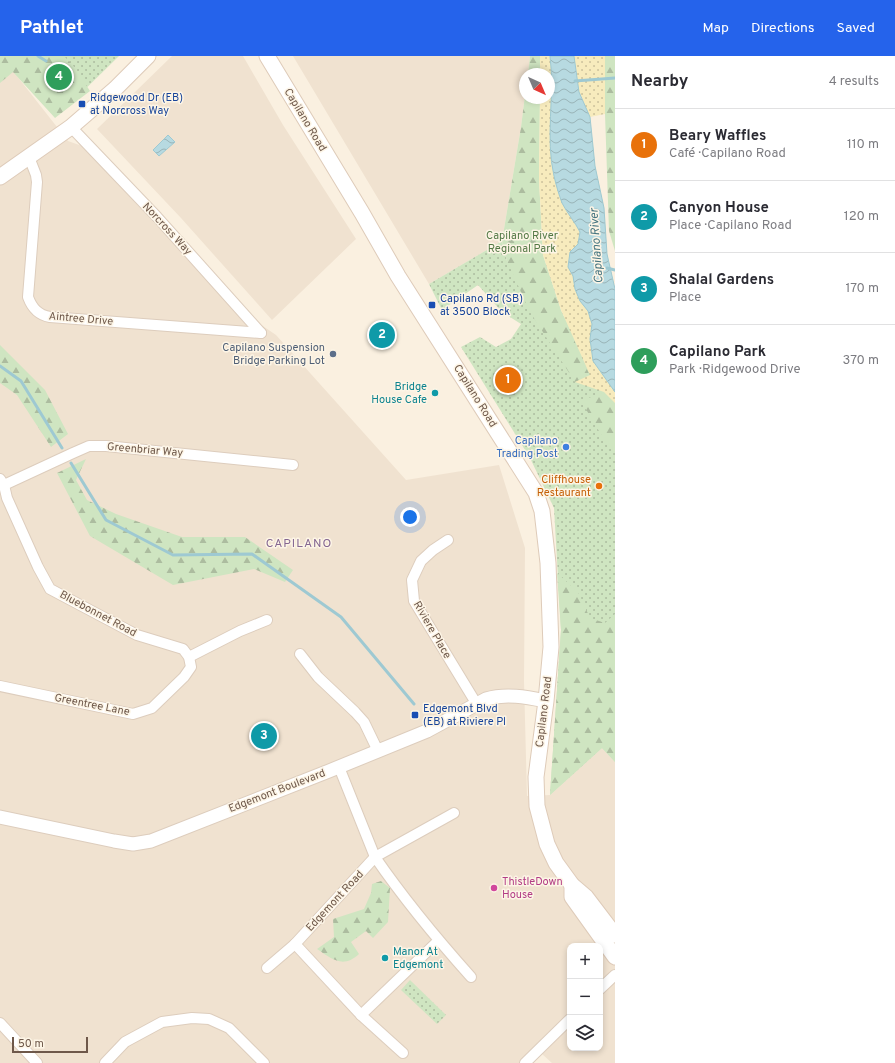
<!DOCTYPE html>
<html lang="en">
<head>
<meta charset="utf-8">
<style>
	body { margin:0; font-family:Overpass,sans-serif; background:#f2f2f3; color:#2b2b33 }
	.controls { position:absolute; right:12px; bottom:12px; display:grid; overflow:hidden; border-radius:8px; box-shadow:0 2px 6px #0003 }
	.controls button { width:36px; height:36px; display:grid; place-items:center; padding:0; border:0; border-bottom:1px solid #e1e1e2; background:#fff; color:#2b2b33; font:20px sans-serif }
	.compass { position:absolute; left:519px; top:12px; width:36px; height:36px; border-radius:50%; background:#fff; box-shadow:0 2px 6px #0003; rotate:136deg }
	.scale { position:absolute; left:12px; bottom:10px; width:76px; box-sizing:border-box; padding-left:4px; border:2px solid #6e584a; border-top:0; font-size:11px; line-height:14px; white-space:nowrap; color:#6e584a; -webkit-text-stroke:3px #fdf5e6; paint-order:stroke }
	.you { position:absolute; left:410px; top:461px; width:14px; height:14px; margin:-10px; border:3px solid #fff; border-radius:50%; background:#1a73e8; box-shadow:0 0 0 6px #1a73e833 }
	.badge { display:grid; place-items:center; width:26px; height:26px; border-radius:50%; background:#2563eb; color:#fff; font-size:13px; font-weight:700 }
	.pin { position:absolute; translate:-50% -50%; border:2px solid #fff; box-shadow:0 1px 4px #0006 }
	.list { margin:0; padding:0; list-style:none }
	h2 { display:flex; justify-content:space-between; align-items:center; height:52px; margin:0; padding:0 16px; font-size:17px }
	h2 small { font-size:13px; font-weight:400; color:#7c7c81 }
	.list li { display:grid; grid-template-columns:26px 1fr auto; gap:12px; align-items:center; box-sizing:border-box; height:72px; padding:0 16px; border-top:1px solid #e1e1e2 }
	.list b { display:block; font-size:15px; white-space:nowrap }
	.list p { margin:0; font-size:13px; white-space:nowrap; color:#7c7c81 }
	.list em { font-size:13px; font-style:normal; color:#7c7c81 }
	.icon { flex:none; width:22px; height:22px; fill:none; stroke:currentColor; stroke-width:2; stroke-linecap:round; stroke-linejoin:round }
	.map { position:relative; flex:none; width:615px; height:1007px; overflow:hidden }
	header { display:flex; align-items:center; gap:24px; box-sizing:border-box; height:56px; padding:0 20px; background:#2563eb; color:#fff }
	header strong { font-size:19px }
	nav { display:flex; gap:22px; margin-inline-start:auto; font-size:14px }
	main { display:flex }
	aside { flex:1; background:#fff }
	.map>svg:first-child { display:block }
</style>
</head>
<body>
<header>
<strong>Pathlet</strong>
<nav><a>Map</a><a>Directions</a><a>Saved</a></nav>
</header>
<main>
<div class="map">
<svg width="615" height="1007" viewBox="0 0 615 1007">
	<defs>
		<pattern id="green-dots" width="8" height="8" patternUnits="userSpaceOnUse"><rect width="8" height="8" fill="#cfe5c1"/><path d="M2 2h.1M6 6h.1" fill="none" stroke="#acbc9f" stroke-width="1.8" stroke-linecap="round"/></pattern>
		<pattern id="forest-firs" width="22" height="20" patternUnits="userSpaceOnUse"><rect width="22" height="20" fill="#cfe5c1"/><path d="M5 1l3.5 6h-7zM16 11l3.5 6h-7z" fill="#acbc9f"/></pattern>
		<pattern id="sand-dots" width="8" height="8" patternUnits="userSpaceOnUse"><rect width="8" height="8" fill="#f7ebbd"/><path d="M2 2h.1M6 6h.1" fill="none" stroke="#ccc19c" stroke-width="1.8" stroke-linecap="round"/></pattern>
		<pattern id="water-waves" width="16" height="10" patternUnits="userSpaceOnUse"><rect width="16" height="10" fill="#b7dae1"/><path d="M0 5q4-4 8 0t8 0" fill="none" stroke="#99b4b8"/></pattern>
	</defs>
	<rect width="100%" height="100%" fill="#faf0e0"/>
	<g fill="#f0e2d0" fill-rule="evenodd">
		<path d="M 172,0 L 243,0 L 283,69 L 356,183 L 272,264 L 181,162 L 97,73 Z"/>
		<path d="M 293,0 L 530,0 L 528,18 L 525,18 L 525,39 L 521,71 L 502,185 L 429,228 Z"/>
		<path d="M 13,15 L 68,85 L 82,90 L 229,247 L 276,279 L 406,424 L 499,409 L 525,492 L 524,625 L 527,740 L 550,739 L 602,692 L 615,706 L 615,876 L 602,885 L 615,907 L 615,1007 L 552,1007 L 542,998 L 533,1007 L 0,1007 L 0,26 ZM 570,890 L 600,890 L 600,992 L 570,992 Z"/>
	</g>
	<g fill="url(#green-dots)">
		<path d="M 0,0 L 119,0 L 67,51 Z"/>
		<path d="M 502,185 L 507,205 L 615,310 L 615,706 L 602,692 L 550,739 L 561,574 L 554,452 L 530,402 L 461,291 L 480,281 L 496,291 L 511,283 L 521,268 L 502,256 L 478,229 L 442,254 L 429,228 Z"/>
		<path d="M 410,924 L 446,959 L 437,968 L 401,934 Z"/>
	</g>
	<g fill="url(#forest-firs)">
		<path d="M 0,0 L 64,0 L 75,12 L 90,35 L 55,62 L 13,16 L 0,27 Z"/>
		<path d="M 530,0 L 540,0 L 540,18 L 528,18 Z"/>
		<path d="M 605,0 L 615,0 L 615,195 L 609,175 L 605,58 Z"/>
		<path d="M 525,39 L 525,42 L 540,42 L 539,123 L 543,199 L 561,254 L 590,320 L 575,326 L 530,256 L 507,205 L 502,185 L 521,71 Z"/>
		<path d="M 0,289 L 45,334 L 68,378 L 51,391 L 17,339 L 0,327 Z"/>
		<path d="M 604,336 L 615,347 L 615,395 L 602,380 L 581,345 Z"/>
		<path d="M 86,403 L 76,424 L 87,444 L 116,458 L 182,481 L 245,481 L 293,514 L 285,526 L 254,513 L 173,529 L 90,480 L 57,417 Z"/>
		<path d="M 557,517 L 578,536 L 590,562 L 605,567 L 615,558 L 615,706 L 602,692 L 550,739 L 561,574 Z"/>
		<path d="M 381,825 L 390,832 L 388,866 L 373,882 L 366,875 L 351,886 L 359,898 C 343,913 332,903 317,893 L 334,881 L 333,863 L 364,853 L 371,837 L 372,828 Z"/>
	</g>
	<path fill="url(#sand-dots)" d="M 540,0 L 605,0 L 605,58 L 590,61 L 595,110 L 604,152 L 607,198 L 615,233 L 615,347 L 604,336 L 575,326 L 590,319 L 561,254 L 543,199 L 539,123 L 540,42 L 549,42 L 549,18 L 540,18 Z"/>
	<g fill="url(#water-waves)" stroke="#9ec9d2">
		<path d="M 550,0 L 574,0 L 579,36 L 590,61 L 595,110 L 604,152 L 607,198 L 615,233 L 615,336 L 593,305 L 590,283 L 592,268 L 588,255 L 580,245 L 575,233 L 573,220 L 568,211 L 570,196 L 578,188 L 580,176 C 575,166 567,157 562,147 C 559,139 556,129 554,120 C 545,82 555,39 550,0 Z"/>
		<path d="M 168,79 L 175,86 L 159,100 L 153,94 Z"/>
	</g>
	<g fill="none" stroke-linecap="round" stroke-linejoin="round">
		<g stroke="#9ec9d2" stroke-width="3">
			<path d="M 38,0 L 46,5"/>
			<path d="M 575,25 L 615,22"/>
			<path d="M 607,212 L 615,214"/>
			<path d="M 0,310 L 21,325 L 62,392"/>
			<path d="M 71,407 L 106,464 L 173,499 L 252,498 L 341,561 L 414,648"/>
		</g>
		<g stroke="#ddcdbd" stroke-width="12">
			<g id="minor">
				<path d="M 71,71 L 157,161 L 261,277"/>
				<path d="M 29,101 L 36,119 L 37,126 L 28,241 C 32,252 38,259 50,261 L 261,277"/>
				<path d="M 0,423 L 4,429 L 7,442 L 38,511 L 50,533 L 137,579 L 183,593 L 189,601 L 191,611 L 184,621 L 152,652 L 133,658 L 0,630"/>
				<path d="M 4,429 L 73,397 L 89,390 L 106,390 L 293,409"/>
				<path d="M 448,484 L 433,494 L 421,505 L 412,524 L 414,545 L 476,647"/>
				<path d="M 300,598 L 318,621 L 355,656 L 364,666 L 378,695"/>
				<path d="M 189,601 L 240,575 L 267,564"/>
				<path d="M 339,711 L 375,801 L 454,757"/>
				<path d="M 295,888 L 361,959 L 403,997"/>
				<path d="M 267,912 L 295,888 L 375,801 C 404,843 437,883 471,921"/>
				<path d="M 600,933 L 615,919"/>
				<path d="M 361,959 L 438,885"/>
				<path d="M 0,967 L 37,1007"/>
				<path d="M 105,1007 L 125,986 L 162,966 L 192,962 L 209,963 L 229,972 L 264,1007"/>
				<path d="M 525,1007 L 570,963"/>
			</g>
		</g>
		<g stroke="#ddcdbd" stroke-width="15">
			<path id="tertiary" d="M 0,761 L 114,785 L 133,788 L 151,785 L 329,715 L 427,675 L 486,643 C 506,637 526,641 546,645"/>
		</g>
		<g stroke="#decbb9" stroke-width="17">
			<g id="secondary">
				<path d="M 267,0 L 362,157 L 398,220 L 536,437 L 542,455 L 548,507 L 551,591 L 546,645 L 536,721 L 537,750 L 547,788 L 556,807 L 572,829 L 586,841 L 615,879"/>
				<path d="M 0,121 L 71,71 L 115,33 L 148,0"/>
				<path d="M 572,829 L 572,841 L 615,901"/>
			</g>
		</g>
		<use href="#minor" stroke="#fff" stroke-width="10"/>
		<use href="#tertiary" stroke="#fff" stroke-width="13"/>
		<use href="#secondary" stroke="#fff" stroke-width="15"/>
	</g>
	<g fill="#1a4fb4" stroke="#fdf5e6" stroke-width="1.5">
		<rect x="78" y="44" width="8" height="8" rx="2"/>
		<rect x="428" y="245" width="8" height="8" rx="2"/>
		<rect x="411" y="655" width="8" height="8" rx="2"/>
	</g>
	<circle fill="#5c6f8a" stroke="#fdf5e6" stroke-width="1.5" cx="333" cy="298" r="4"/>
	<g fill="#0f9aa8" stroke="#fdf5e6" stroke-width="1.5">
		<circle cx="435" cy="337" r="4"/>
		<circle cx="385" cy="902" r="4"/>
	</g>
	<circle fill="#3f7fe0" stroke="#fdf5e6" stroke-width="1.5" cx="566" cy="391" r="4"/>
	<circle fill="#e8710a" stroke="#fdf5e6" stroke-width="1.5" cx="599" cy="430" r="4"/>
	<circle fill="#d1479c" stroke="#fdf5e6" stroke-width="1.5" cx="494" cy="832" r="4"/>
	<g text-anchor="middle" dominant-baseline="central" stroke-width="3" stroke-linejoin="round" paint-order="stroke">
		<g font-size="11" fill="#164399" stroke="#fdf5e6" text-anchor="start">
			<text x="90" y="42">Ridgewood Dr (EB)<tspan x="90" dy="13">at Norcross Way</tspan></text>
			<text x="440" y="243">Capilano Rd (SB)<tspan x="440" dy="13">at 3500 Block</tspan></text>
			<text x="423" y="653">Edgemont Blvd<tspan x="423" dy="13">(EB) at Riviere Pl</tspan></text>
		</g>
		<g font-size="11" fill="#6e584a" stroke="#fdf5e6">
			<text transform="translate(305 64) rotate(59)">Capilano Road</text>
			<text transform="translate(167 173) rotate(47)">Norcross Way</text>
			<text transform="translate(81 263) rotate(5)">Aintree Drive</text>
			<text transform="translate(475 340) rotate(58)">Capilano Road</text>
			<text transform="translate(145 394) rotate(5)">Greenbriar Way</text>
			<text transform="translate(98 558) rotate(28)">Bluebonnet Road</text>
			<text transform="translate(432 574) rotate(60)">Riviere Place</text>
			<text transform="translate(92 649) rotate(11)">Greentree Lane</text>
			<text transform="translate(544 656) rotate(-83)">Capilano Road</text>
			<text transform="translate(277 735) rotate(-21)">Edgemont Boulevard</text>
			<text transform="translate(335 845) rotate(-47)">Edgemont Road</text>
		</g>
		<g font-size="11" fill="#547946" stroke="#fdf5e6">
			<text x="522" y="180">Capilano River<tspan x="522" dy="13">Regional Park</tspan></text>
		</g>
		<g font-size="11" fill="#4e5e75" stroke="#fdf5e6" text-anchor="end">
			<text x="325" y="292">Capilano Suspension<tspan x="325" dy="13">Bridge Parking Lot</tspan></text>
		</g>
		<g font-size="11" fill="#0d838f" stroke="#fdf5e6" text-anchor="end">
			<text x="427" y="331">Bridge<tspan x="427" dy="13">House Cafe</tspan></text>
			<text x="393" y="896" text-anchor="start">Manor At<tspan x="393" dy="13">Edgemont</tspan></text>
		</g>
		<g font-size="11" fill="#366cbe" stroke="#fdf5e6" text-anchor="end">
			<text x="558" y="385">Capilano<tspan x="558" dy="13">Trading Post</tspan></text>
		</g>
		<g font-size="11" fill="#c56008" stroke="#fdf5e6" text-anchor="end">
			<text x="591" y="424">Cliffhouse<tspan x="591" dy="13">Restaurant</tspan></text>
		</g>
		<g font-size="11" fill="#b23c85" stroke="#fdf5e6" text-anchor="start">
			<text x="502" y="826">ThistleDown<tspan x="502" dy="13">House</tspan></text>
		</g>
		<g font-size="12" font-style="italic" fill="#467580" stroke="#fdf5e6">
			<text transform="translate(597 190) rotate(-94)">Capilano River</text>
		</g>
		<g font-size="12" letter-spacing="1" fill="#846691" stroke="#fdf5e6">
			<text x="299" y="488">CAPILANO</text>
		</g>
	</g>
</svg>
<div class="controls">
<button>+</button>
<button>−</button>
<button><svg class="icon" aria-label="layers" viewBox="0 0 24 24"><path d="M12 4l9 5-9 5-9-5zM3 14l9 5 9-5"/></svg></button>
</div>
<svg class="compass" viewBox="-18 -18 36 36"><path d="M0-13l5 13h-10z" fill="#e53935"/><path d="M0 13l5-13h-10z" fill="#7c7c81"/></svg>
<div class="scale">50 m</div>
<div class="you"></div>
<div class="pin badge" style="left:508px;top:324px;background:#e8710a">1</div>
<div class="pin badge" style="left:382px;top:279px;background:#0f9aa8">2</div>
<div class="pin badge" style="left:264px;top:680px;background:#0f9aa8">3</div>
<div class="pin badge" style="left:59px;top:21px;background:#2e9e5b">4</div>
</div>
<aside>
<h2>Nearby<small>4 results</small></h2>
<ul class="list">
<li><span class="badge" style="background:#e8710a">1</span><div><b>Beary Waffles</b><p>Café · Capilano Road</p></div><em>110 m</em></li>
<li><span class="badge" style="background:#0f9aa8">2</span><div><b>Canyon House</b><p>Place · Capilano Road</p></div><em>120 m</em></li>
<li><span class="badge" style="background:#0f9aa8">3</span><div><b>Shalal Gardens</b><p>Place</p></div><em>170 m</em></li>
<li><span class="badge" style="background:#2e9e5b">4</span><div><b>Capilano Park</b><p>Park · Ridgewood Drive</p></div><em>370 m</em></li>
</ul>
</aside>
</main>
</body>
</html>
